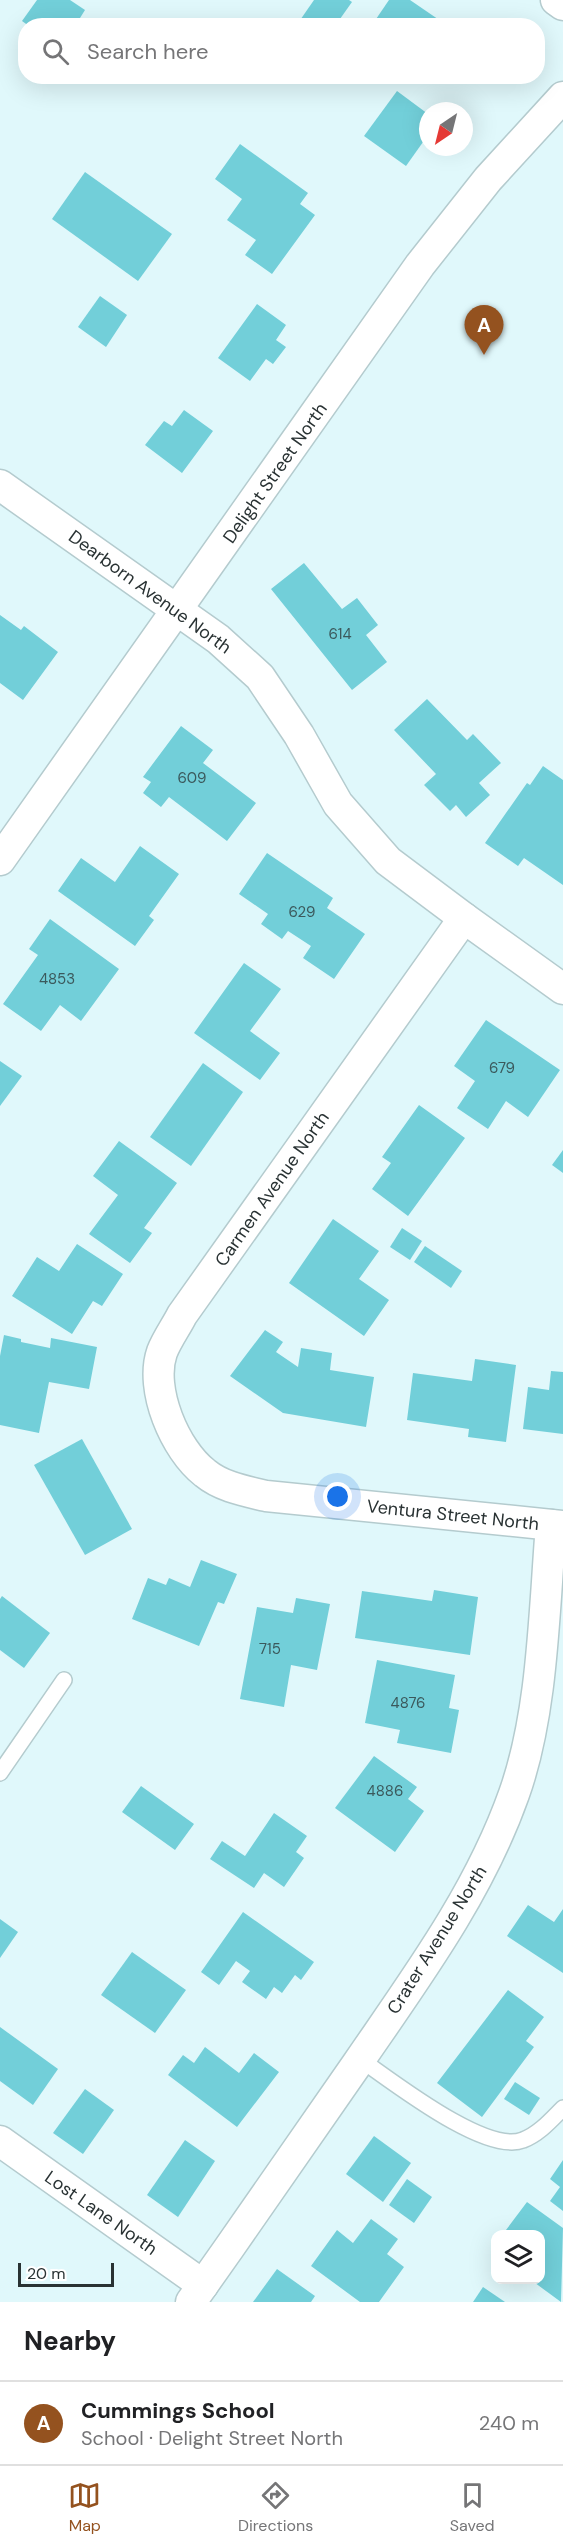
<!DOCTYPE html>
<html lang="en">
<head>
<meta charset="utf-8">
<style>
	body { margin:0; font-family:"DM Sans",sans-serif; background:#f2f2f2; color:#202124 }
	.controls { position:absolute; right:18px; bottom:18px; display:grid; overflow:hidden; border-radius:12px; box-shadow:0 6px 24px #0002 }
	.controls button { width:54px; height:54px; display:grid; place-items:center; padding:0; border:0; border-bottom:2px solid #e0e0e0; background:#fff; color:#202124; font:30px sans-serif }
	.compass { position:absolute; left:419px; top:102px; width:54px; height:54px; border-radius:50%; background:#fff; box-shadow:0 6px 24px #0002; rotate:215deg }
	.scale { position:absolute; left:18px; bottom:15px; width:96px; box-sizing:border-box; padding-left:6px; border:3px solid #293233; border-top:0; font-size:16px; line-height:21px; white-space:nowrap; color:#293233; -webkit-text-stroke:4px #fff; paint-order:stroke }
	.you { position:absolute; left:338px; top:1497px; width:21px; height:21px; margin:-15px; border:4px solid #fff; border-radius:50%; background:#1a73e8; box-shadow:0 0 0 9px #1a73e833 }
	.badge { display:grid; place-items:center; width:39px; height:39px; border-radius:50%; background:#94521f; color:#fff; font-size:20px; font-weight:700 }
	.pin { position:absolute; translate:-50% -50px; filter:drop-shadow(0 2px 3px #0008) }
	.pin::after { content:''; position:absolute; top:32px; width:21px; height:18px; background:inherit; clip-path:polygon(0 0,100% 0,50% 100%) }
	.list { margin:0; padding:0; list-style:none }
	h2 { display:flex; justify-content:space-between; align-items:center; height:78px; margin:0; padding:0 24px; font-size:26px }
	h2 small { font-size:20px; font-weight:400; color:#757577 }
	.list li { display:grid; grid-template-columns:39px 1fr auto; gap:18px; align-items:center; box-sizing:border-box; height:84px; padding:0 24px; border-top:2px solid #e0e0e0 }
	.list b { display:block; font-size:22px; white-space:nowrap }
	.list p { margin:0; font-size:20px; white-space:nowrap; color:#757577 }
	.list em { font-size:20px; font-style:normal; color:#757577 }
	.icon { flex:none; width:33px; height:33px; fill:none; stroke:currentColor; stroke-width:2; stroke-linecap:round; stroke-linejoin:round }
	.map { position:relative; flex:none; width:563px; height:2302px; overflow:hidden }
	.search { position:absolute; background:#fff; box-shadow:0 6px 24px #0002; left:18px; right:18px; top:18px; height:66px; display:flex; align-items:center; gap:15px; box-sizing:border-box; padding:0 21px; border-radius:24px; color:#757577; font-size:22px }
	.sheet { height:162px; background:#fff }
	nav { display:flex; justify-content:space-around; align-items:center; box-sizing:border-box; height:84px; border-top:2px solid #e0e0e0; background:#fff; font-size:16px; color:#757577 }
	nav a { display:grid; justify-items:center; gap:3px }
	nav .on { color:#94521f }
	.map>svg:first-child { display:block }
</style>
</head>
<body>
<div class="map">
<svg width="563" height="2302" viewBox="0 0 563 2302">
	<rect width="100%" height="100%" fill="#e0f8fb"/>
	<g fill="#72cfd9">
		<path d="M 37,0 L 70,0 L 85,10 L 75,26 L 29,26 L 22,21 Z"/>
		<path d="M 314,0 L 349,0 L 352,2 L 335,26 L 296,26 Z"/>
		<path d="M 389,0 L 410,0 L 448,26 L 380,26 L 374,22 Z"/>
		<path d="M 397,91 L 428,114 L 428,135 L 406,166 L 364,136 Z"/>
		<path d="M 240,144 L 308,193 L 300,204 L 315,215 L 272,274 L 245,255 L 256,240 L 227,220 L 242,199 L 215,179 Z"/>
		<path d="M 85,172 L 172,234 L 138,281 L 52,219 Z"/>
		<path d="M 100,296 L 127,315 L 106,347 L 78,327 Z"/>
		<path d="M 257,304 L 286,325 L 276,340 L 286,347 L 273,364 L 266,359 L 250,381 L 218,358 Z"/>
		<path d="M 184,410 L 213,431 L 182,473 L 145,445 L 164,421 L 172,426 Z"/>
		<path d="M 304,563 L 342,609 L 357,598 L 378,625 L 366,635 L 387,662 L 352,690 L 271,589 Z"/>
		<path d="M 0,615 L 21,630 L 24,626 L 58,652 L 23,700 L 0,683 Z"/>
		<path d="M 427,699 L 467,740 L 473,734 L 501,763 L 479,783 L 490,795 L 466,817 L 456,805 L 450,811 L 424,785 L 436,774 L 394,730 Z"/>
		<path d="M 181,726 L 213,750 L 203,763 L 256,803 L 227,841 L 169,797 L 161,807 L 143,793 L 151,782 L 143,777 Z"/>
		<path d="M 543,766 L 563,780 L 563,885 L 524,858 L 518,866 L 485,843 L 527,783 L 530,785 Z"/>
		<path d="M 140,846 L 179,874 L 149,916 L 154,920 L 135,946 L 58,891 L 81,858 L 115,882 Z"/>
		<path d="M 267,853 L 333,898 L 327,908 L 365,934 L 334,979 L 303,958 L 311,946 L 288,931 L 282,939 L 261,924 L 268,914 L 239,894 Z"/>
		<path d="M 50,919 L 119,969 L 81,1021 L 60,1005 L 41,1031 L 3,1004 L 38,955 L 29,949 Z"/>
		<path d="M 244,963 L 281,989 L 250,1031 L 280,1053 L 260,1080 L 194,1033 Z"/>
		<path d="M 486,1020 L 560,1070 L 528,1117 L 506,1101 L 488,1129 L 457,1108 L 475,1081 L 454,1066 Z"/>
		<path d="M 0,1061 L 22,1076 L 0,1106 Z"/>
		<path d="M 203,1063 L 243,1092 L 191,1166 L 150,1137 Z"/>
		<path d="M 419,1105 L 465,1138 L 408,1216 L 372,1189 L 391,1163 L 382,1157 Z"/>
		<path d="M 119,1141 L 177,1183 L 144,1228 L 152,1233 L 130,1263 L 89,1234 L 118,1195 L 93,1176 Z"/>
		<path d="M 563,1150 L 563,1173 L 552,1165 Z"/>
		<path d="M 333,1219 L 379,1251 L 359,1279 L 389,1300 L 364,1336 L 289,1283 Z"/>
		<path d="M 402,1228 L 422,1241 L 410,1260 L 390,1247 Z"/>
		<path d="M 77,1244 L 123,1274 L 102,1306 L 93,1301 L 72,1334 L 12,1296 L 37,1257 L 59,1271 Z"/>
		<path d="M 425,1246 L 462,1271 L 451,1288 L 414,1262 Z"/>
		<path d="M 265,1330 L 283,1342 L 276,1352 L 298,1367 L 301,1348 L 332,1353 L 330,1370 L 374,1377 L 366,1427 L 283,1413 L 230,1376 Z"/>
		<path d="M 4,1335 L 21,1339 L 21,1342 L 50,1348 L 51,1338 L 97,1347 L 89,1389 L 49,1382 L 39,1433 L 0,1425 L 0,1356 Z"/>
		<path d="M 475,1359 L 516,1365 L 506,1442 L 468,1437 L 469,1429 L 407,1420 L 413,1373 L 472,1381 Z"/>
		<path d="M 551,1371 L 563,1372 L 563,1434 L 523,1429 L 528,1387 L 549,1390 Z"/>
		<path d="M 82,1439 L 132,1529 L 85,1555 L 34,1465 Z"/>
		<path d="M 201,1560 L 237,1574 L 224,1604 L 218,1602 L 199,1646 L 132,1619 L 148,1578 L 166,1585 L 169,1578 L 190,1587 Z"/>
		<path d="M 434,1590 L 478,1597 L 470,1655 L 355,1638 L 362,1591 L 432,1601 Z"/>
		<path d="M 2,1596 L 50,1633 L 24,1668 L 0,1650 L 0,1599 Z"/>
		<path d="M 296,1598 L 330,1604 L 317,1670 L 291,1665 L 284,1707 L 240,1699 L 257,1607 L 293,1613 Z"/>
		<path d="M 377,1660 L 455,1675 L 449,1708 L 459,1710 L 451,1753 L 397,1743 L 400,1730 L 365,1723 Z"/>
		<path d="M 374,1756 L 417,1787 L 408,1799 L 424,1811 L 395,1852 L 335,1808 Z"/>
		<path d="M 141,1786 L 194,1824 L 175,1850 L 122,1812 Z"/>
		<path d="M 274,1813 L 307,1836 L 296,1852 L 304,1858 L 284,1887 L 264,1873 L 254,1888 L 210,1859 L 222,1841 L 245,1856 Z"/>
		<path d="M 528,1905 L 554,1922 L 563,1909 L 563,1973 L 507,1936 Z"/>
		<path d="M 243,1912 L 314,1962 L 301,1980 L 295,1975 L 282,1993 L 274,1987 L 266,1999 L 242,1982 L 250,1971 L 236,1961 L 219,1985 L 201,1972 Z"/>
		<path d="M 0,1919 L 18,1932 L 0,1958 Z"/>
		<path d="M 132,1952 L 186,1990 L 155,2033 L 101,1995 Z"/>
		<path d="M 508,1990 L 544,2017 L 526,2041 L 534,2047 L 482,2117 L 437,2083 Z"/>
		<path d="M 0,2027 L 58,2069 L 33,2105 L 0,2081 Z"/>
		<path d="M 205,2047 L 239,2073 L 254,2053 L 279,2072 L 237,2127 L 168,2075 L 183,2055 L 194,2063 Z"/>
		<path d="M 515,2082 L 540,2098 L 529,2115 L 504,2099 Z"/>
		<path d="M 85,2089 L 114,2110 L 83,2154 L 53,2133 Z"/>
		<path d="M 374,2136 L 411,2163 L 383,2202 L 346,2174 Z"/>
		<path d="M 185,2140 L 215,2161 L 178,2217 L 147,2195 Z"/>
		<path d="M 563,2160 L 563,2211 L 550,2201 L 560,2187 L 550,2179 Z"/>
		<path d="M 407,2179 L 432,2197 L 414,2223 L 389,2205 Z"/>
		<path d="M 527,2202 L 563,2228 L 561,2302 L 531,2280 L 540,2280 L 540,2264 L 545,2258 L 540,2255 L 540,2234 L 512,2234 L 506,2230 Z"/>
		<path d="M 371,2219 L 398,2239 L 387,2254 L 404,2267 L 379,2302 L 360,2302 L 311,2266 L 337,2230 L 353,2243 Z"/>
		<path d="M 277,2269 L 315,2296 L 311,2302 L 253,2302 Z"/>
		<path d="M 483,2287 L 505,2302 L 473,2302 Z"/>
	</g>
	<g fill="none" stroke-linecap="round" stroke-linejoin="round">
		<g stroke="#b4cbce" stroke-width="18">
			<g id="lane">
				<path d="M 0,1773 L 64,1680"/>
				<path d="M 360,2059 C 392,2081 486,2155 523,2140 C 539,2134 551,2120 563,2108"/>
			</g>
		</g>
		<g stroke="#b4cbce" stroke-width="33">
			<g id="street">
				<path d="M 556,0 L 563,5"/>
				<path d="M 0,485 L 218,639 L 260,677 L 299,735 L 338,804 L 388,861 L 464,918 L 563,989"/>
				<path d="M 0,860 L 420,265 L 488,179 L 563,97"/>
				<path d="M 464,918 L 182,1315 C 176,1327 167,1339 162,1352 C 149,1389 175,1450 205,1473 C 222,1487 245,1491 266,1496 L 563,1526"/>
				<path d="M 0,2141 L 203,2285"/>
				<path d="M 191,2302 C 247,2223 302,2143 357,2064 C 416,1978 479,1893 514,1794 C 543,1713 544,1611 551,1525"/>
			</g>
		</g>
		<use href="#lane" stroke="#fff" stroke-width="15"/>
		<use href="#street" stroke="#fff" stroke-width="30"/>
	</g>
	<g text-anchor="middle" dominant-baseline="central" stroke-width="6" stroke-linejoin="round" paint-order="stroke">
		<g font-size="15" fill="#3b595c">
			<text x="340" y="634">614</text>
			<text x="192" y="778">609</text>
			<text x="302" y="912">629</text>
			<text x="57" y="979">4853</text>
			<text x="502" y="1068">679</text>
			<text x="270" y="1649">715</text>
			<text x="408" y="1703">4876</text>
			<text x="385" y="1791">4886</text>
		</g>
		<g font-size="18" fill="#293233" stroke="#fff">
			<text transform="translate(275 473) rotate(-55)">Delight Street North</text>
			<text transform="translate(150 592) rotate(36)">Dearborn Avenue North</text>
			<text transform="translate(272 1189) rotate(-55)">Carmen Avenue North</text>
			<text transform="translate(453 1515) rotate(6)">Ventura Street North</text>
			<text transform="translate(437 1940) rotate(-58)">Crater Avenue North</text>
			<text transform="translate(101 2213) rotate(35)">Lost Lane North</text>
		</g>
	</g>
</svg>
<div class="controls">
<button><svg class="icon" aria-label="layers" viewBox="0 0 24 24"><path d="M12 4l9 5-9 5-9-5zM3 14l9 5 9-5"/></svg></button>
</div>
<svg class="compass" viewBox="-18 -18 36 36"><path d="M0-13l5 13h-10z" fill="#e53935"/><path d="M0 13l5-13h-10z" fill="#757577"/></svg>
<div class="scale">20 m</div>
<div class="you"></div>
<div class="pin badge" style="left:484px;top:355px">A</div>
<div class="search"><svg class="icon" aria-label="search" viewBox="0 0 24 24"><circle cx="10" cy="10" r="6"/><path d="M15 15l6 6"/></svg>Search here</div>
</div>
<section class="sheet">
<h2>Nearby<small></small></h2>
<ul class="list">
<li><span class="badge">A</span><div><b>Cummings School</b><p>School · Delight Street North</p></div><em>240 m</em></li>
</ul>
</section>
<nav>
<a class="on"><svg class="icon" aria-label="map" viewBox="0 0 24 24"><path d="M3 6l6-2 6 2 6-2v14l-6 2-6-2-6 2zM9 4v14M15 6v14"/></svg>Map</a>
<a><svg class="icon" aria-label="directions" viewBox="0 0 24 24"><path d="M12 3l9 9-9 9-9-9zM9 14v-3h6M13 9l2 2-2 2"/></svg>Directions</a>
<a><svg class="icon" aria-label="saved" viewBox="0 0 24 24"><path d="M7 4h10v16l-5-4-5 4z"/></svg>Saved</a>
</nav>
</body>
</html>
